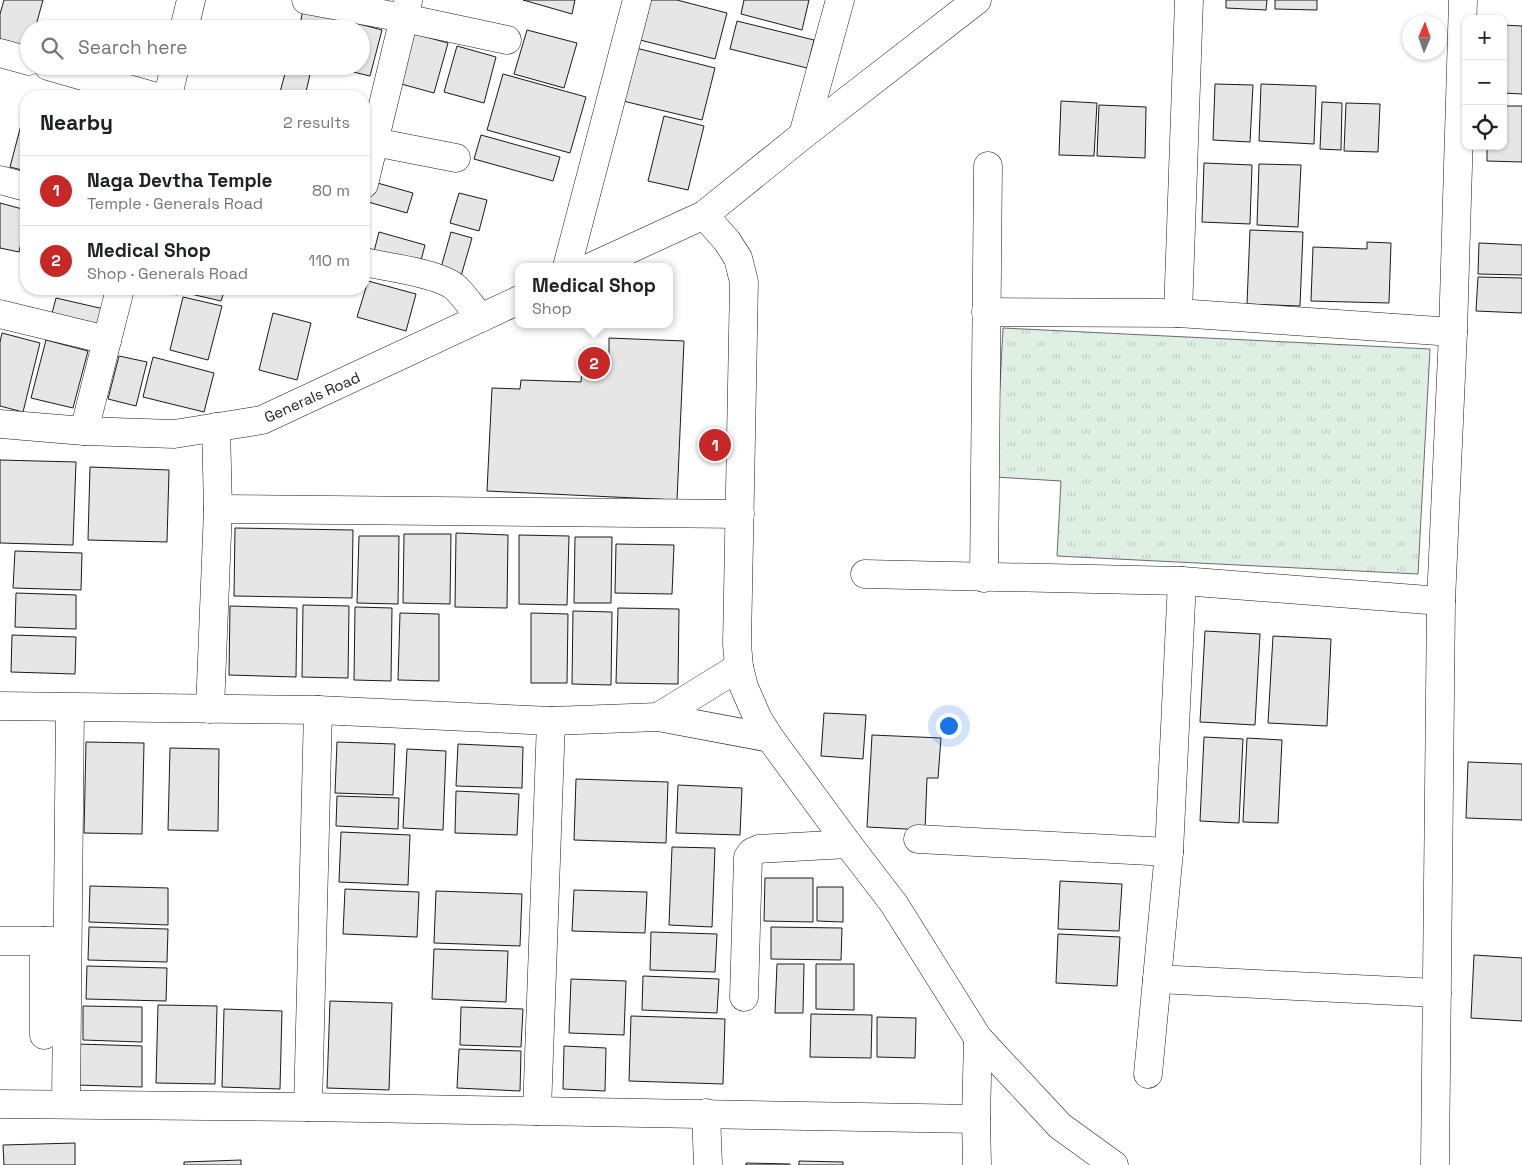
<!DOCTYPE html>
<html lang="en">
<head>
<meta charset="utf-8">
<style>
	body { margin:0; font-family:"Space Grotesk",sans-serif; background:#f2f2f2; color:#202124 }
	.controls { position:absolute; right:15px; top:15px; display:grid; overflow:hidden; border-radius:10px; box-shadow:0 1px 4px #0004 }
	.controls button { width:45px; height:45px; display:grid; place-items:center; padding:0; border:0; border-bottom:1px solid #e0e0e0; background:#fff; color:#202124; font:25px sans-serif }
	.compass { position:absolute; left:1402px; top:15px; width:45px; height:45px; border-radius:50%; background:#fff; box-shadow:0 1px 4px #0004; rotate:2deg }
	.you { position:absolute; left:948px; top:725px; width:18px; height:18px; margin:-12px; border:4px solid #fff; border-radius:50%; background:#1a73e8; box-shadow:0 0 0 8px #1a73e833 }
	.badge { display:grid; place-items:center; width:32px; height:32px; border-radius:50%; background:#c62828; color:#fff; font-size:16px; font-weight:700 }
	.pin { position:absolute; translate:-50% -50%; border:2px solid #fff; box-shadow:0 1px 5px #0006 }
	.popup { position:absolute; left:515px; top:263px; width:158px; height:65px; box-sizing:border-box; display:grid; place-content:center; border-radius:10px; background:#fff; filter:drop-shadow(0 1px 4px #0005); font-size:16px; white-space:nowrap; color:#757577 }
	.popup b { font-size:19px; color:#202124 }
	.popup::after { content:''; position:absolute; left:50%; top:100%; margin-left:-10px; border:10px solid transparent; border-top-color:#fff }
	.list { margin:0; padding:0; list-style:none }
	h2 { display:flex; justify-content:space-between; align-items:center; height:65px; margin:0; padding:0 20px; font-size:21px }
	h2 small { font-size:16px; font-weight:400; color:#757577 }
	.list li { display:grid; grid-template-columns:32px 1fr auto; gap:15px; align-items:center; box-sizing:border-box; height:70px; padding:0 20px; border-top:1px solid #e0e0e0 }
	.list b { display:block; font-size:19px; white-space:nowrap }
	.list p { margin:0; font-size:16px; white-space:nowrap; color:#757577 }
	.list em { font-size:16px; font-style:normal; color:#757577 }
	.icon { flex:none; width:28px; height:28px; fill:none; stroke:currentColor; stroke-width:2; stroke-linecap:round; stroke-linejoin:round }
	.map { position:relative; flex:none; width:1522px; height:1165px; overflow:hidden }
	.search { position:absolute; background:#fff; box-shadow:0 1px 4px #0004; left:20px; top:20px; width:350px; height:55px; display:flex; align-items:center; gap:12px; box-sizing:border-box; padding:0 18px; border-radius:28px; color:#757577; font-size:19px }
	.panel { position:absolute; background:#fff; box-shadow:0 1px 4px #0004; left:20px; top:90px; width:350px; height:205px; border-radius:20px }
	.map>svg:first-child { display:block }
</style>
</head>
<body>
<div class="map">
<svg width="1522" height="1165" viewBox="0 0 1522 1165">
	<defs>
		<pattern id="grass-tufts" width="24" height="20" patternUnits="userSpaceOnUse" patternTransform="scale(1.25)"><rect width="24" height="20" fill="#e0efe3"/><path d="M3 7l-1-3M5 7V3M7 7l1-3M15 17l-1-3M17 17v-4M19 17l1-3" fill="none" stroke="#c0ccc2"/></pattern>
	</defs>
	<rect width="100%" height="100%" fill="#fff"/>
	<path fill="url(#grass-tufts)" stroke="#6a6a6a" d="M 1003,328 L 1430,349 L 1418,574 L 1057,556 L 1061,481 L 995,477 Z"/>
	<g fill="#e6e6e6" stroke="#1a1a1a">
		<path d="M 4,0 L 43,0 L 35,29 L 29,29 L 29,47 L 0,39 L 0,14 Z"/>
		<path d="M 523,0 L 575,0 L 572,14 Z"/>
		<path d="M 650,0 L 677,0 L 727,13 L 715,59 L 640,40 Z"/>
		<path d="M 744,0 L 809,0 L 802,30 L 741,14 Z"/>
		<path d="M 1226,0 L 1267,0 L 1266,10 L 1226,8 Z"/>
		<path d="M 1275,0 L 1317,0 L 1317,10 L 1275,9 Z"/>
		<path d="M 303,10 L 341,19 L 338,29 L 299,29 Z"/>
		<path d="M 344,20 L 382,30 L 370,76 L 332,67 L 361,66 L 361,29 L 341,29 Z"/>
		<path d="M 737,21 L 814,40 L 807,68 L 730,49 Z"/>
		<path d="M 1503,25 L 1522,26 L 1522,94 L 1503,93 Z"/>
		<path d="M 527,30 L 577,43 L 564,88 L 514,74 Z"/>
		<path d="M 408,32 L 448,43 L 434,93 L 394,82 Z"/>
		<path d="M 457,46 L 496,57 L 484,103 L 444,92 Z"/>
		<path d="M 636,48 L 715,68 L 702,120 L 623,101 Z"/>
		<path d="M 287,66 L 312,66 L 305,96 L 279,96 Z"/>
		<path d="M 503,74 L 586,97 L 570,153 L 487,130 Z"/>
		<path d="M 1215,84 L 1253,85 L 1250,142 L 1213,140 Z"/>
		<path d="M 1261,84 L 1316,86 L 1314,144 L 1259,141 Z"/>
		<path d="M 1061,101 L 1097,103 L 1094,156 L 1059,155 Z"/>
		<path d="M 1322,102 L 1342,103 L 1341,150 L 1320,149 Z"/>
		<path d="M 1346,103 L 1380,104 L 1378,152 L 1344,151 Z"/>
		<path d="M 1099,105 L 1146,107 L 1145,158 L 1097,156 Z"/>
		<path d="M 1503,106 L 1522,106 L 1522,162 L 1487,161 L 1487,146 L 1503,146 Z"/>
		<path d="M 664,116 L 704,126 L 688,190 L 648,181 Z"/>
		<path d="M 21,125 L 26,126 L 26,171 L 10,167 Z"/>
		<path d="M 481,135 L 560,157 L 553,181 L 474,159 Z"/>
		<path d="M 1204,163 L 1252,165 L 1250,224 L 1202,222 Z"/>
		<path d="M 1259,164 L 1301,165 L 1298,227 L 1257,225 Z"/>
		<path d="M 374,182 L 413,193 L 407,213 L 368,202 Z"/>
		<path d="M 459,193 L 487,200 L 479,231 L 450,223 Z"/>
		<path d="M 0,203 L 26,210 L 26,221 L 19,252 L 0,248 Z"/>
		<path d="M 1250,230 L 1303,232 L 1300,306 L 1247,304 Z"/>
		<path d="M 379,232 L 425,245 L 418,272 L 372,259 Z"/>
		<path d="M 451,232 L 472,238 L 461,276 L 440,271 Z"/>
		<path d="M 1367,242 L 1391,243 L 1389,303 L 1311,301 L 1313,247 L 1367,249 Z"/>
		<path d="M 1479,243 L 1522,245 L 1522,275 L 1478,274 Z"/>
		<path d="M 1478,277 L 1522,278 L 1522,313 L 1476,311 Z"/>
		<path d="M 368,281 L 416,294 L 406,331 L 357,317 Z"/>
		<path d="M 153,289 L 178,289 L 177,295 Z"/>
		<path d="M 182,289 L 225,289 L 221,301 L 182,292 Z"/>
		<path d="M 183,297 L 222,306 L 208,360 L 170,350 Z"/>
		<path d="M 56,298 L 104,309 L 98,333 L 50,321 Z"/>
		<path d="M 273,313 L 311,323 L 297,380 L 259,370 Z"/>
		<path d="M 2,333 L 40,343 L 23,412 L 0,406 L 0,342 Z"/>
		<path d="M 609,338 L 684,341 L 677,500 L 487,491 L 492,388 L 520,389 L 521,380 L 581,382 L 583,356 L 609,358 Z"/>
		<path d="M 46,340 L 88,351 L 73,408 L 31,398 Z"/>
		<path d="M 119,356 L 147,362 L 136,406 L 108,399 Z"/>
		<path d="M 153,357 L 214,373 L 204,412 L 143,397 Z"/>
		<path d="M 705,433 L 726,433 L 726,457 L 704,456 Z"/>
		<path d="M 0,460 L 76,462 L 73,545 L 0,543 Z"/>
		<path d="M 90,467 L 169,470 L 167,542 L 88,540 Z"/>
		<path d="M 235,528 L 353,530 L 352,598 L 234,596 Z"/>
		<path d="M 456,533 L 508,535 L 507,608 L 455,607 Z"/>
		<path d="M 404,534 L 451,534 L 450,604 L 403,603 Z"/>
		<path d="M 519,535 L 569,536 L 567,605 L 519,604 Z"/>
		<path d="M 359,536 L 399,536 L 398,604 L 357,603 Z"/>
		<path d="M 575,537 L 612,537 L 611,603 L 574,603 Z"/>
		<path d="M 616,544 L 674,545 L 672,594 L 615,593 Z"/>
		<path d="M 15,551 L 82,553 L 81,590 L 13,588 Z"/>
		<path d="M 16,593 L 76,595 L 76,629 L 15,627 Z"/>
		<path d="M 303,605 L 349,606 L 348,678 L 302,677 Z"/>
		<path d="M 230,606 L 297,608 L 296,677 L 229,675 Z"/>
		<path d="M 355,607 L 392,608 L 391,681 L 354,680 Z"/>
		<path d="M 618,608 L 679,609 L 678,684 L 616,683 Z"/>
		<path d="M 573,611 L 612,612 L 611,685 L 572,684 Z"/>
		<path d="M 400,613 L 439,614 L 439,681 L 398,680 Z"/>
		<path d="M 531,613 L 568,614 L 567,683 L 531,683 Z"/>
		<path d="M 1205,631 L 1260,634 L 1255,725 L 1200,722 Z"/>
		<path d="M 12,635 L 76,637 L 75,674 L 11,672 Z"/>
		<path d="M 1273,636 L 1331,639 L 1327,726 L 1268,723 Z"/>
		<path d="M 824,713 L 866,715 L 863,759 L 821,756 Z"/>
		<path d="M 872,735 L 941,738 L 938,778 L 927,778 L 925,830 L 867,827 Z"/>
		<path d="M 1204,737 L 1243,739 L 1239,823 L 1200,821 Z"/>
		<path d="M 1247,738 L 1282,740 L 1278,823 L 1243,822 Z"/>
		<path d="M 86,742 L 144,743 L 142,834 L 84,833 Z"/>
		<path d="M 337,742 L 395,744 L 393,795 L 335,793 Z"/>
		<path d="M 458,744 L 523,747 L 522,788 L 456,786 Z"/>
		<path d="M 170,748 L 219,749 L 218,831 L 168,830 Z"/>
		<path d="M 407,749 L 446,751 L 443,830 L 403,828 Z"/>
		<path d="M 1468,762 L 1522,764 L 1522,820 L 1466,818 Z"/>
		<path d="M 576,779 L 668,782 L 666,843 L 574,840 Z"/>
		<path d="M 678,785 L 742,788 L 740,835 L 676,833 Z"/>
		<path d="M 456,791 L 519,794 L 517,835 L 455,833 Z"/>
		<path d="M 337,796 L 399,798 L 398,829 L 336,826 Z"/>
		<path d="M 341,832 L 410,835 L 408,885 L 339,882 Z"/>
		<path d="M 672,847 L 715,848 L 712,927 L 669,925 Z"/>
		<path d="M 765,878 L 813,878 L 813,922 L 764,921 Z"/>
		<path d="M 1060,881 L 1122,884 L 1119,931 L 1058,929 Z"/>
		<path d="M 90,886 L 168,888 L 168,925 L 89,922 Z"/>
		<path d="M 817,887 L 843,887 L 843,922 L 817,921 Z"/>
		<path d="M 345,889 L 419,892 L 417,937 L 343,934 Z"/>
		<path d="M 574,890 L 647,892 L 645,933 L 572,931 Z"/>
		<path d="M 436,891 L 522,894 L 520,946 L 434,943 Z"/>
		<path d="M 89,927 L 168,929 L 167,962 L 88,960 Z"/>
		<path d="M 771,927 L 842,928 L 841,960 L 771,959 Z"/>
		<path d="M 651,932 L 717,934 L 715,972 L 650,970 Z"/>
		<path d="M 1058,934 L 1120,937 L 1117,986 L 1056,983 Z"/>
		<path d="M 434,949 L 508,951 L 506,1002 L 432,999 Z"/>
		<path d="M 1474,955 L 1522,958 L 1522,1021 L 1471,1018 Z"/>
		<path d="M 777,964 L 804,964 L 803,1013 L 775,1013 Z"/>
		<path d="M 816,964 L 854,964 L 854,1010 L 816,1009 Z"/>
		<path d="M 87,966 L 167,968 L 166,1001 L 86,999 Z"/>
		<path d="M 643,976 L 719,979 L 717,1013 L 642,1010 Z"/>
		<path d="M 571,979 L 626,981 L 624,1035 L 569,1033 Z"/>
		<path d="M 330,1001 L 392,1003 L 389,1090 L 327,1088 Z"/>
		<path d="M 158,1005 L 217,1006 L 215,1084 L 156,1083 Z"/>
		<path d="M 83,1006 L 142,1007 L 142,1042 L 83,1040 Z"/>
		<path d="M 461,1007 L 523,1009 L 521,1047 L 460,1045 Z"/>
		<path d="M 224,1009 L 282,1011 L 280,1089 L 222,1087 Z"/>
		<path d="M 811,1014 L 872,1015 L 871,1058 L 810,1057 Z"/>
		<path d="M 631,1016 L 725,1019 L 723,1084 L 629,1081 Z"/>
		<path d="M 877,1017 L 916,1018 L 915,1058 L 877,1057 Z"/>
		<path d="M 77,1044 L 142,1046 L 142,1087 L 76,1085 Z"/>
		<path d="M 564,1046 L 606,1048 L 605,1091 L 563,1089 Z"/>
		<path d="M 459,1049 L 521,1051 L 520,1091 L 457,1088 Z"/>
		<path d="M 75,1143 L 75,1165 L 4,1165 L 3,1145 Z"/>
		<path d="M 241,1160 L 241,1165 L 184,1165 L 184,1162 Z"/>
		<path d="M 799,1161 L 843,1162 L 843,1165 L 799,1165 Z"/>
		<path d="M 746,1163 L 790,1164 L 790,1165 L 746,1165 Z"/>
	</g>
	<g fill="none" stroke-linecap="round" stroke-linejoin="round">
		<g stroke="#1a1a1a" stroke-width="29">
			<g id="minor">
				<path d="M 306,0 L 404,18 L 507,40"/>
				<path d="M 184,29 L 191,0"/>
				<path d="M 0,53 L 29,61"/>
				<path d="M 48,66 L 153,96"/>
				<path d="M 168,96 L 175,66"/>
				<path d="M 803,135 L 840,0"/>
				<path d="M 364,140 L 456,158"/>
				<path d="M 0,180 L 26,187"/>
				<path d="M 364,184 L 408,1"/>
				<path d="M 704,215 L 727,241 L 738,258 L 744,282 L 737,644 L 739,667 L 744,687 L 758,719 L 770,738 L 848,844 L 894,904 L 978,1038 L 1060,1126 L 1114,1165"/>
				<path d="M 364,262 C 386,267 440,273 456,288 C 465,297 473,309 481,318"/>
				<path d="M 567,267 L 637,0"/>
				<path d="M 591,267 L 704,215 L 803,135 L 977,0"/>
				<path d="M 986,312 L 1178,313 L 1453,332"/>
				<path d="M 1178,313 L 1189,0"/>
				<path d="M 0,314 L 107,340"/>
				<path d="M 0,424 L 84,431 L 174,434 L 262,420 L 519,300"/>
				<path d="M 84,431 L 120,289"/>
				<path d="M 218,509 L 740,514"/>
				<path d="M 865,574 L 1182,581 L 1441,601"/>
				<path d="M 984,578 L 988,166"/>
				<path d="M 0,706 L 318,710 L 551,721 L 658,717 L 770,738"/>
				<path d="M 210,709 L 218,509 L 216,427"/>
				<path d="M 658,717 L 739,667"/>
				<path d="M 918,839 L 1169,852"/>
				<path d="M 0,941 L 63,941"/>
				<path d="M 1157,979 L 1437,993"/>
				<path d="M 744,997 L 748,857 L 752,852 L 759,849 L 848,844"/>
				<path d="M 44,1035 L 44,941"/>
				<path d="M 1148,1074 L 1169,852 L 1182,581"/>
				<path d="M 66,1103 L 70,708"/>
				<path d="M 0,1104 L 308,1107 L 976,1119"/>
				<path d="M 308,1107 L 318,710"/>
				<path d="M 537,1111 L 551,721"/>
				<path d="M 706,1113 L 708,1165"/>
				<path d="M 977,1165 L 976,1119 L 978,1038"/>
				<path d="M 1435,1165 L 1441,601 L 1453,332 L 1463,0"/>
			</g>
		</g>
		<use href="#minor" stroke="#fff" stroke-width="28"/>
	</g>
	<g text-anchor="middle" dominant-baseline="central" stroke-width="4" stroke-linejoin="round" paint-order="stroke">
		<g font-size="15" fill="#1a1a1a" stroke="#fff">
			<text transform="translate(312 397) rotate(-24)">Generals Road</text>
		</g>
	</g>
</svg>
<div class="controls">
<button>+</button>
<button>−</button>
<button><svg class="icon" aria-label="locate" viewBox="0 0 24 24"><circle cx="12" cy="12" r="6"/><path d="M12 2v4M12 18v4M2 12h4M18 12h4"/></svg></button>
</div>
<svg class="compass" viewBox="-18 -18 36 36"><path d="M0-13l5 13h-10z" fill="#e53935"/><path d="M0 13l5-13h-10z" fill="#757577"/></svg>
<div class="you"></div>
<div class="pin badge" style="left:715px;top:445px">1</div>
<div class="pin badge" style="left:594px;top:363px">2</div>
<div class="popup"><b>Medical Shop</b>Shop</div>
<div class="search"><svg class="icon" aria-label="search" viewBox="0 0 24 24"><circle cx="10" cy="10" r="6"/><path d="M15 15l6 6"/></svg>Search here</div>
<section class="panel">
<h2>Nearby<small>2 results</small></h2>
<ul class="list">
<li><span class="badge">1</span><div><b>Naga Devtha Temple</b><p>Temple · Generals Road</p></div><em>80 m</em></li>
<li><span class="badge">2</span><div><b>Medical Shop</b><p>Shop · Generals Road</p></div><em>110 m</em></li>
</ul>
</section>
</div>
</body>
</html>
